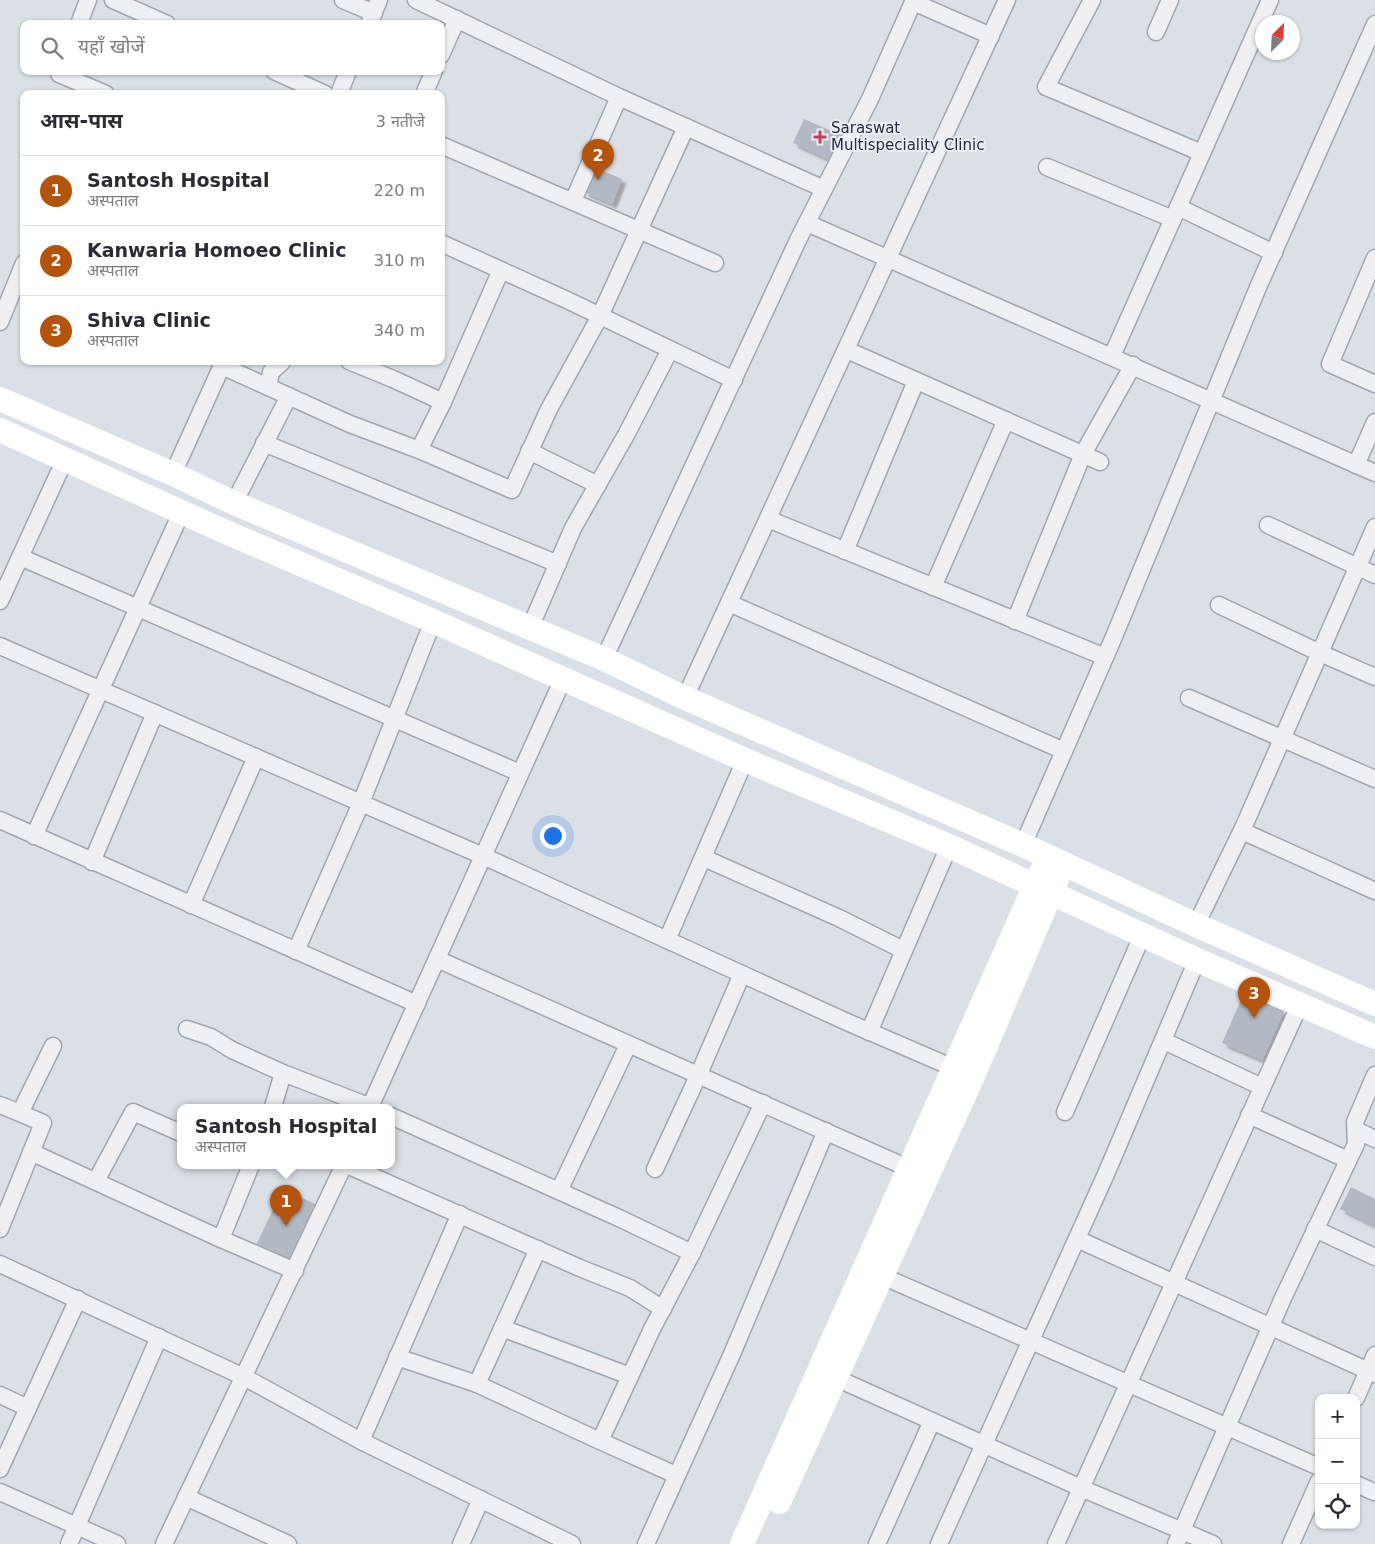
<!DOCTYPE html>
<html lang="hi">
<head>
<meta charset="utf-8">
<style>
	body { margin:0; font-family:"DejaVu Sans","Noto Sans Devanagari",sans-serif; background:#f7f7f7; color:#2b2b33 }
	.controls { position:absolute; right:15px; bottom:15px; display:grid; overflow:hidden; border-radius:10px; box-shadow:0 1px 4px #0004 }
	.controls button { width:45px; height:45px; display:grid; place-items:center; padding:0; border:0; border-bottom:1px solid #e1e1e2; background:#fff; color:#2b2b33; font:25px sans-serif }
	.compass { position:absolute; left:1255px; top:15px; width:45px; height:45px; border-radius:50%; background:#fff; box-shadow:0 1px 4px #0004; rotate:24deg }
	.you { position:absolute; left:552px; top:835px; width:18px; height:18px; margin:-12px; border:4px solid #fff; border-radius:50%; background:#1a73e8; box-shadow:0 0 0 8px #1a73e833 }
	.badge { display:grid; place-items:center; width:32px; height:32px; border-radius:50%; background:#b45309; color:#fff; font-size:16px; font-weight:700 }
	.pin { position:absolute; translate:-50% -41px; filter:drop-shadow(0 1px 2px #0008) }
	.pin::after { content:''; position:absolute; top:26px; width:18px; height:15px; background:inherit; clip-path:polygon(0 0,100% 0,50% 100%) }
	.popup { position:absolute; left:177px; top:1104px; width:218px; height:65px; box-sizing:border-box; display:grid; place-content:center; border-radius:10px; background:#fff; filter:drop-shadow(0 1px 4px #0005); font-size:16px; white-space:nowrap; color:#7c7c81 }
	.popup b { font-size:19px; color:#2b2b33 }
	.popup::after { content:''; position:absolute; left:50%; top:100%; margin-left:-10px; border:10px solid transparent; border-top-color:#fff }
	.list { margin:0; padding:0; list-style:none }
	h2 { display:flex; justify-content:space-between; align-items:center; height:65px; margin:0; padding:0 20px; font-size:21px }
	h2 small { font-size:16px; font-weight:400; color:#7c7c81 }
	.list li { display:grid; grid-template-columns:32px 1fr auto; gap:15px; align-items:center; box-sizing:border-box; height:70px; padding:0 20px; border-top:1px solid #e1e1e2 }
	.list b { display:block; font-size:19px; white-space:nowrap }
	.list p { margin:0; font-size:16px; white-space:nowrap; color:#7c7c81 }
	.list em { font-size:16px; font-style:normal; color:#7c7c81 }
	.icon { flex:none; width:28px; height:28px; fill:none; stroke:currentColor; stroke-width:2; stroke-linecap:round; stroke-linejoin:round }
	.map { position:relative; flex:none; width:1375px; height:1544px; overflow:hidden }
	.search { position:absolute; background:#fff; box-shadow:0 1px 4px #0004; left:20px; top:20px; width:425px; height:55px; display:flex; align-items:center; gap:12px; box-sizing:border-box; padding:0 18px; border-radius:10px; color:#7c7c81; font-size:19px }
	.panel { position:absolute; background:#fff; box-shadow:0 1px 4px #0004; left:20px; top:90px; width:425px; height:275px; border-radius:10px }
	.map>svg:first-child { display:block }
</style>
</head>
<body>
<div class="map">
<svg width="1375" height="1544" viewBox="0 0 1375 1544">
	<defs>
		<filter id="shadow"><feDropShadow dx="4.5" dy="4.5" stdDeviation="1" flood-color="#0004"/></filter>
	</defs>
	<rect width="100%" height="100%" fill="#dbe0e6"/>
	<g fill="#b2b9c3" filter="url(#shadow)">
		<path d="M 804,119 L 843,136 L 832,161 L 793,143 Z"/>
		<path d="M 594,167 L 622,179 L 612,204 L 584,192 Z"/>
		<path d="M 1244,993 L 1284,1011 L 1262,1060 L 1222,1043 Z"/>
		<path d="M 1351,1187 L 1375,1199 L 1375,1226 L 1340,1209 Z"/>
		<path d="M 283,1189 L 315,1204 L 287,1263 L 255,1247 Z"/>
	</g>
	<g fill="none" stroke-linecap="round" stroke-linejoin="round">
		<g stroke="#a1a7b0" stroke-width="19">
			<g id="street">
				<path d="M 113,0 L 167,24"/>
				<path d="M 343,0 L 374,13"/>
				<path d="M 416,0 L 619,97 L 824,189"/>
				<path d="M 1092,0 L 1046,87 L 1202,153"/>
				<path d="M 913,2 L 991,36"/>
				<path d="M 79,24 L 88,0"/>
				<path d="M 369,24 L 379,0"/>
				<path d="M 1156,32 L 1170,0"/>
				<path d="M 441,55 L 457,19"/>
				<path d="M 60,71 L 59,74 L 106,94"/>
				<path d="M 274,71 L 325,94"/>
				<path d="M 339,94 L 348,71"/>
				<path d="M 424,94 L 434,71"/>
				<path d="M 441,145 L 715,263"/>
				<path d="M 1047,167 L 1173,219"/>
				<path d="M 573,201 L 619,97"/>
				<path d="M 1178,207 L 1274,253"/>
				<path d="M 807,223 L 1375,473"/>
				<path d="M 441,243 L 567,300 L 734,380"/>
				<path d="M 1375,258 L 1330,364 L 1375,384"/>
				<path d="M 0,322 L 24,263"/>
				<path d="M 847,350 L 1100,462"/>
				<path d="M 1112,356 L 1270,0"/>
				<path d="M 349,361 L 393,379 L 443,402"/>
				<path d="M 222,366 L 350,424 L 419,450 L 512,490 L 549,409 L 600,316 L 686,127"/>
				<path d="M 268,387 L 271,372 L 282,362"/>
				<path d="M 264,443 L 558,564"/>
				<path d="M 419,450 L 443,402 L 501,270"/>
				<path d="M 529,451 L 598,485"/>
				<path d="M 1356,465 L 1375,422"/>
				<path d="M 173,474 L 224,361"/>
				<path d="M 234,503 L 289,396"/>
				<path d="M 768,519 L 1105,657"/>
				<path d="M 1268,525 L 1375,575"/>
				<path d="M 845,551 L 916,381"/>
				<path d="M 20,557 L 520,773"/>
				<path d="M 933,587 L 1006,420"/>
				<path d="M 0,601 L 65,459"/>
				<path d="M 729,603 L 1064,751"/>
				<path d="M 1219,605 L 1320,653 L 1375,677"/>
				<path d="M 1015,621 L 1083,454 L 1133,365"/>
				<path d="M 530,628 L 573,528 L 626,435 L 670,350"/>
				<path d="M 0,646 L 483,856 L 847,1022 L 963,1072"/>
				<path d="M 604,659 L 798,240 L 870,99 L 914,0"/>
				<path d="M 685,698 L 1007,0"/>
				<path d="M 1189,698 L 1375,779"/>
				<path d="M 0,820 L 417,1004"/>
				<path d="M 1242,831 L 1375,891"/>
				<path d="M 34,836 L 182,511"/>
				<path d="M 1023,845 L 1113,639 L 1259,285 L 1375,24"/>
				<path d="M 704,858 L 839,918 L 903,950"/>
				<path d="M 92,862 L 155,713"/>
				<path d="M 191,905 L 256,757"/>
				<path d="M 1196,925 L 1244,826 L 1375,527"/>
				<path d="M 667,940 L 745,760"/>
				<path d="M 296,951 L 361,803 L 433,621"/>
				<path d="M 437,959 C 597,1031 757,1101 917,1172"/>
				<path d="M 187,1029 L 211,1037 L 232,1050 L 283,1073 L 371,1107"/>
				<path d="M 869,1032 L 949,846"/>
				<path d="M 1164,1041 L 1262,1087"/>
				<path d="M 0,1105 L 20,1113 L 53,1046"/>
				<path d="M 273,1107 L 283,1073"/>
				<path d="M 370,1107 L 563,679"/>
				<path d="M 1065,1112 L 1142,936"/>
				<path d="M 1249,1115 L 1348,1160"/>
				<path d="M 391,1116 L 619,1218 L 692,1253"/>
				<path d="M 1356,1130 L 1375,1139"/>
				<path d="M 31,1152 L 221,1239 L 251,1165"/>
				<path d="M 347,1165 L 580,1268 L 630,1288 L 663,1309"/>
				<path d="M 655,1169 L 698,1076 L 742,974"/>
				<path d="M 96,1181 L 133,1112 L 181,1133"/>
				<path d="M 559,1191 L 628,1045"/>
				<path d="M 460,1214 L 361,1441 L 572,1544"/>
				<path d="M 0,1229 L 43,1123 L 20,1113"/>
				<path d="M 1315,1229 L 1375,1257"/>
				<path d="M 221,1239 L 295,1271"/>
				<path d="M 1077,1239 L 1375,1374"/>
				<path d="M 538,1249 L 477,1384 L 600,1441 L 676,1475"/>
				<path d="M 0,1264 L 244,1377 L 361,1441"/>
				<path d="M 882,1276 L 1319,1467"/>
				<path d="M 502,1328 L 630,1376"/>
				<path d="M 397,1357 L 477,1384"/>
				<path d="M 836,1378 L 1081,1488 L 1213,1544"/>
				<path d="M 0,1395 L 28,1408"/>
				<path d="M 1356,1398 L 1375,1355"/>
				<path d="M 600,1441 L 652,1329 L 692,1253 L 763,1103"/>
				<path d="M 0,1469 L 78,1299"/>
				<path d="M 1356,1484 L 1374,1492"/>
				<path d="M 0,1492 L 117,1544"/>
				<path d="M 186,1497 L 288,1544"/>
				<path d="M 69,1544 L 159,1337"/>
				<path d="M 164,1544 L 344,1165"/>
				<path d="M 461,1544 L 481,1499"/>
				<path d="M 646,1544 L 732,1354 L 826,1131"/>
				<path d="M 877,1544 L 932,1421"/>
				<path d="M 939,1544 L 1106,1174 L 1197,960"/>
				<path d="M 1056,1544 L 1300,1004"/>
				<path d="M 1176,1544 L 1283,1298 L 1356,1144 L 1355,1122 L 1375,1075"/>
				<path d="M 1291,1544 L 1319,1481"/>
			</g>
		</g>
		<use href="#street" stroke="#eef0f4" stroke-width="16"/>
		<g stroke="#fff" stroke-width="24">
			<path d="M 0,399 L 173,474 L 234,503 L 604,659 L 685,698 L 1023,845 L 1196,925 L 1375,1004"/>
			<path d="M 0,430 L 221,530 L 433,621 L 745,760 L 949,846 L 1197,960 L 1375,1037"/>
			<path d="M 779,1502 L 973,1076 L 1057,879"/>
			<path d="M 742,1544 L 1041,872"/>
		</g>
	</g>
	<path fill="#d03a54" stroke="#eaeef4" stroke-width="2" d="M817.5 129.5h5v5h5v5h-5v5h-5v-5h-5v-5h5z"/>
	<g text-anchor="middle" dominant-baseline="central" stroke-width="4" stroke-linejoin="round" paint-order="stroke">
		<g font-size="15" fill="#252e3c" stroke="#eaeef4" text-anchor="start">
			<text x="831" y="128">Saraswat<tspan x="831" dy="17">Multispeciality Clinic</tspan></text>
		</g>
	</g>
</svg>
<div class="controls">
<button>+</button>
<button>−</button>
<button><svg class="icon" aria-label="locate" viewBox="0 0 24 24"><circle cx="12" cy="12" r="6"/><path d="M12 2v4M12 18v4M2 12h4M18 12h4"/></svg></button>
</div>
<svg class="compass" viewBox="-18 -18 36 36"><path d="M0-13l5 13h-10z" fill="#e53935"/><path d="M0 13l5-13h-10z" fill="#7c7c81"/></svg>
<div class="you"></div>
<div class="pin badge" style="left:286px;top:1226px">1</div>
<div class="popup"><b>Santosh Hospital</b>अस्पताल</div>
<div class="pin badge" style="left:598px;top:180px">2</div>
<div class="pin badge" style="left:1254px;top:1018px">3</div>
<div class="search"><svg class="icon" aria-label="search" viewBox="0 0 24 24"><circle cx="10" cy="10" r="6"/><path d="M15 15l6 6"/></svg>यहाँ खोजें</div>
<section class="panel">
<h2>आस-पास<small>3 नतीजे</small></h2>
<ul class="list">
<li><span class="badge">1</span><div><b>Santosh Hospital</b><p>अस्पताल</p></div><em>220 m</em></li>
<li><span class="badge">2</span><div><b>Kanwaria Homoeo Clinic</b><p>अस्पताल</p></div><em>310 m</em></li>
<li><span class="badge">3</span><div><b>Shiva Clinic</b><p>अस्पताल</p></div><em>340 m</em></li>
</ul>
</section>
</div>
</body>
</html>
